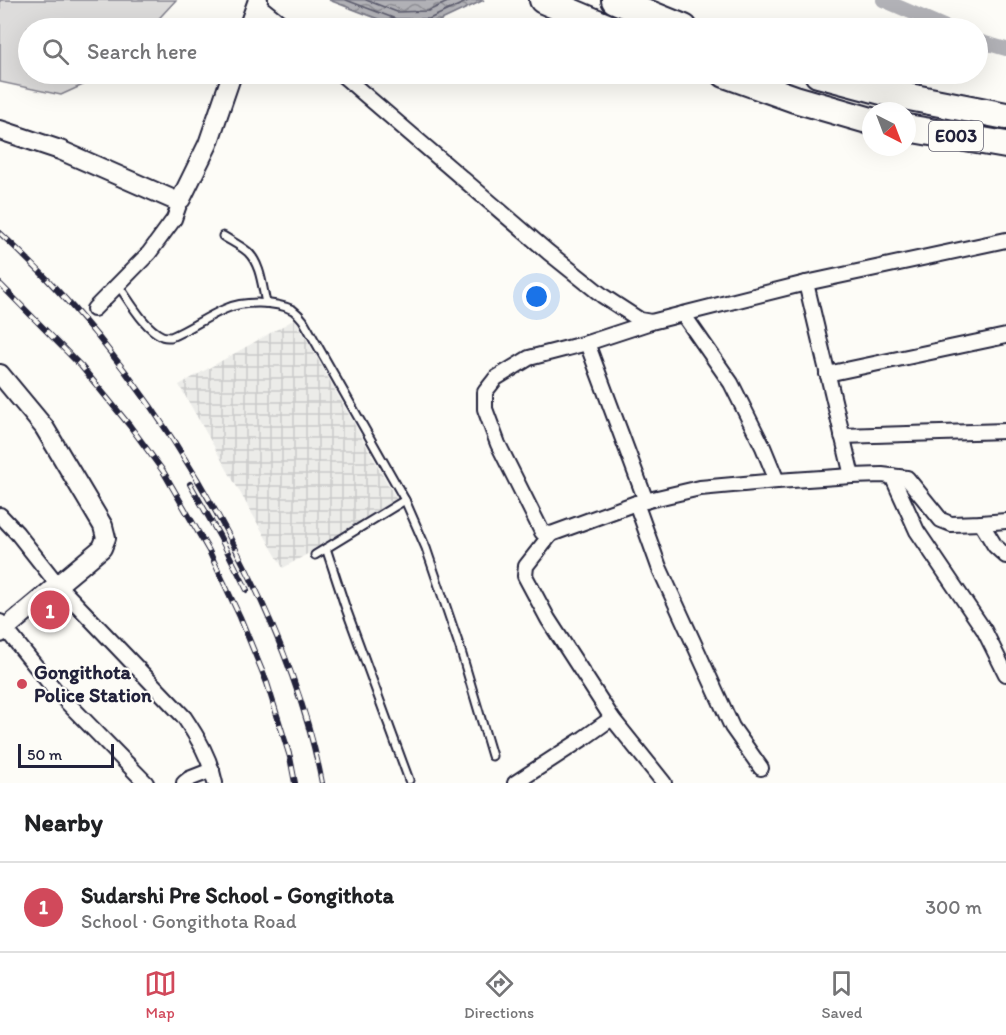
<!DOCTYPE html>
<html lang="en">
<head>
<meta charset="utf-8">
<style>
	body { margin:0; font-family:Itim,sans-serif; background:#f2f2f2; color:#202124 }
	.compass { position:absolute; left:862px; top:102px; width:54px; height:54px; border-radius:50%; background:#fff; box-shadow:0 6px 24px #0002; rotate:138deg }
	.scale { position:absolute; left:18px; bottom:15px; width:96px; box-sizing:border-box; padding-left:6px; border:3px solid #22223b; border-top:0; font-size:16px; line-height:21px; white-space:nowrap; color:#22223b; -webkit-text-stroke:4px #fdfcf7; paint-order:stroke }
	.you { position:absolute; left:537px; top:297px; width:21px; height:21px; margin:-15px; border:4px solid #fff; border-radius:50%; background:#1a73e8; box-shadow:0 0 0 9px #1a73e833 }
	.badge { display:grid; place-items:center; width:39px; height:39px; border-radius:50%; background:#d1495b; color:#fff; font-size:20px; font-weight:700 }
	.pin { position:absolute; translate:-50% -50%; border:3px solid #fff; box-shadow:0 2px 6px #0006 }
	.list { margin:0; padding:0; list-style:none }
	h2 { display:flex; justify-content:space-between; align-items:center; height:78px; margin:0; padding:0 24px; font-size:26px }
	h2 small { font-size:20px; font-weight:400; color:#757577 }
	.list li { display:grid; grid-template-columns:39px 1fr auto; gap:18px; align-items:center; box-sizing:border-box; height:90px; padding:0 24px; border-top:2px solid #e0e0e0 }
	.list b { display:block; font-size:22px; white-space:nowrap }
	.list p { margin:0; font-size:20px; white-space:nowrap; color:#757577 }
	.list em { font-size:20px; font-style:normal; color:#757577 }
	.icon { flex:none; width:33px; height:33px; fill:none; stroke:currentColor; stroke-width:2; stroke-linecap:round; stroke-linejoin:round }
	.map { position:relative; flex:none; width:1006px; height:783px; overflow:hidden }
	.search { position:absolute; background:#fff; box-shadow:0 6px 24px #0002; left:18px; right:18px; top:18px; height:66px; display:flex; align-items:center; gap:15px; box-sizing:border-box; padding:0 21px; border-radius:33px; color:#757577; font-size:22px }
	.sheet { height:168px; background:#fff }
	nav { display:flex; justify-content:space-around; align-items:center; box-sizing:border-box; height:84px; border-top:2px solid #e0e0e0; background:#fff; font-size:16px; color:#757577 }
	nav a { display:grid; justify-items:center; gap:3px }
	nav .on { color:#d1495b }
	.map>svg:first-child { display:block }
</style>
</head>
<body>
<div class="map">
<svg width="1006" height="783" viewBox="0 0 1006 783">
	<defs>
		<pattern id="industrial-grid" width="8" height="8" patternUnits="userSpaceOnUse" patternTransform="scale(1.5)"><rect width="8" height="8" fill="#ecece9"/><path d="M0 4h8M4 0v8" fill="none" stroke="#cacac9"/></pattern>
		<pattern id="water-waves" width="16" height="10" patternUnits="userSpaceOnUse" patternTransform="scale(1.5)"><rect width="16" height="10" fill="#b2b2b7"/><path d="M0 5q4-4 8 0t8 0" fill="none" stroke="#909096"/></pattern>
	</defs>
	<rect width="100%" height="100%" fill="#fdfcf7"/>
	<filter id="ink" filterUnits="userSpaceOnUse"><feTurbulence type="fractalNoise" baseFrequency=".0167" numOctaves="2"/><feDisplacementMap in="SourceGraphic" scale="12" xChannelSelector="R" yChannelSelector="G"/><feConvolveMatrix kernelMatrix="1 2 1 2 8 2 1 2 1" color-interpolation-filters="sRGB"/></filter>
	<g filter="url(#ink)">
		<path fill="url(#industrial-grid)" d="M 295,319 L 398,502 L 283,568 L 179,385 Z"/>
		<path fill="#dddcdb" stroke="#807f8b" stroke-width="1.5" d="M 0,0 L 176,0 L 150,28 L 28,28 L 28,74 L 107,74 L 61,95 L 0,82 Z"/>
		<path fill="url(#water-waves)" stroke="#787885" stroke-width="1.5" d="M 329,0 L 484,0 L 431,25 L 394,25 Z"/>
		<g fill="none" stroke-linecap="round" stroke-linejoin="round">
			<g stroke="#5c5c6d" stroke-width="1.5">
				<path d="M 346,0 L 396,19 L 429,19 L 470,0"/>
				<path d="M 366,0 L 397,12 L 428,11 L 452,0"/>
			</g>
			<g stroke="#b2b2b7" stroke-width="14">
				<path d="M 883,0 L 948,28"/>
				<path d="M 978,41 L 1006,49"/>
			</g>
			<g stroke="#22223b" stroke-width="11">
				<g id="service">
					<path d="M 223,236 C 231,241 241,246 248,252 C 261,265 262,286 266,303"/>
					<path d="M 118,285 C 129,300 144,328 162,336 C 164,337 169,337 171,337 C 190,329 206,317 225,309 C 243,301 275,301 293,310 C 297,313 300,316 303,320 L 405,500 L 426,548 L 460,648 L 492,756"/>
					<path d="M 326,548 L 345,606 L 409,780"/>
					<path d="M 315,555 L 405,500"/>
				</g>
			</g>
			<g stroke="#22223b" stroke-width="18">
				<g id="minor">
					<path d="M 257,4 L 287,28"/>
					<path d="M 341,74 L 548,252 L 603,296 L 640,320 L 651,322 L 806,283 L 1006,240"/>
					<path d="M 806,283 L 852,476"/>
					<path d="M 94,309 L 149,253 L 174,219 L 181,199"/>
					<path d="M 683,314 L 731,383 L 763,447 L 777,481"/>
					<path d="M 651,322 L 587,343 L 529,358 L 496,378 L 485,392 L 485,409 L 498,444 L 542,532 L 551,534 L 636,503 L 700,488 L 777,481 L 852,476 L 882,475 L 907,478 L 941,520 L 951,524 L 981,523 L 1006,521"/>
					<path d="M 587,343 L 646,501"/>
					<path d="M 827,374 L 1006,336"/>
					<path d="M 842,436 L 1006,431"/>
					<path d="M 892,476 L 917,531 L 984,630 L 1006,674"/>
					<path d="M 636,503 L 659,567 L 732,727 L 761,768"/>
					<path d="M 0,515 L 17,533 L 58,585 L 184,717 C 198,738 210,758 215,783"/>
					<path d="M 981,523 L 995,546 L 1006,556"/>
					<path d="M 551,534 L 526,566 L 525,576 L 548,619 L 612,718 L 664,783"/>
					<path d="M 0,622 L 55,690 L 146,783"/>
					<path d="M 184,783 L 189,779 L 212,770"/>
					<path d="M 515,783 L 584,738 L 612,718"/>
				</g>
			</g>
			<g stroke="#22223b" stroke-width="22">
				<g id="tertiary">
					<path d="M 248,28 L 258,0"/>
					<path d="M 0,130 L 60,150 L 174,200 L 181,199 L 208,144 L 232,74"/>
					<path d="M 0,374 L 44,427 L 103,526 L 106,538 L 102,548 L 0,633"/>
				</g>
			</g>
			<g stroke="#22223b" stroke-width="30">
				<g id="motorway">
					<path d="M 543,0 L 609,28"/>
					<path d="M 615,0 L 684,28"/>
					<path d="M 725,74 L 795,99 L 871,121"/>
					<path d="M 818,74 L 889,93 L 1006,116"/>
					<path d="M 907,128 L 1006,145"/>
				</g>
			</g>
			<use href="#service" stroke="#fdfcf7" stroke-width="7"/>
			<use href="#minor" stroke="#fdfcf7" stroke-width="14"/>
			<use href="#tertiary" stroke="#fdfcf7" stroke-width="18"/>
			<use href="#motorway" stroke="#fdfcf7" stroke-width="26"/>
			<g stroke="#22223b" stroke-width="6">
				<g id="rail">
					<path d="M 0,233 C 104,328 186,447 248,573 C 281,640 308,710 322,783"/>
					<path d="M 0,284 L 81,366 L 130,426 L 163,471 L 209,551 L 240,617 L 267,683 L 290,757 L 295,783"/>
					<path d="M 190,484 L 220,537 L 247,590"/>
				</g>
			</g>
			<use href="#rail" stroke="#fdfcf7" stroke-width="4" stroke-dasharray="11" stroke-linecap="butt"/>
		</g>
	</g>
	<circle fill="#d1495b" stroke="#fdfcf7" stroke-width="2" cx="22" cy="684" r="6"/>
	<g text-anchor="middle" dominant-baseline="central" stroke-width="4.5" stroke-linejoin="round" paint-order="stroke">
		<rect fill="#fdfcf7" stroke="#646373" stroke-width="1.5" x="929" y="121" width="54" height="30" rx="4.5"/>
		<g font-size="18" font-weight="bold" fill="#22223b">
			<text x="956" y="136">E003</text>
		</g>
		<g font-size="20" font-weight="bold" fill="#22223b" stroke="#fdfcf7" text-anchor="start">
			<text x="34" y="672">Gongithota<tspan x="34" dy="23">Police Station</tspan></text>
		</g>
	</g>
</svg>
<svg class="compass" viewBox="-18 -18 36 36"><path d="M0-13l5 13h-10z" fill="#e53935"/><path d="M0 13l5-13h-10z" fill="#757577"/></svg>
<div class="scale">50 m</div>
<div class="you"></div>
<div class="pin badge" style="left:50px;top:610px">1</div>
<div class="search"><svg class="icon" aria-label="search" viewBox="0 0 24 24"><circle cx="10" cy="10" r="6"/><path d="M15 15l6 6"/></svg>Search here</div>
</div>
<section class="sheet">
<h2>Nearby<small></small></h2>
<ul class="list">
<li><span class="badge">1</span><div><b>Sudarshi Pre School - Gongithota</b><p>School · Gongithota Road</p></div><em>300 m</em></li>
</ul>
</section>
<nav>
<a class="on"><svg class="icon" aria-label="map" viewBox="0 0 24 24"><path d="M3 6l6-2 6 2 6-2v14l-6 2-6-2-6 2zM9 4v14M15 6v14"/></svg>Map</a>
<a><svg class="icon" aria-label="directions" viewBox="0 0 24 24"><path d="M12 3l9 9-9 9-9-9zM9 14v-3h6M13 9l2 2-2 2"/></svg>Directions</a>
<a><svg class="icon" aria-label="saved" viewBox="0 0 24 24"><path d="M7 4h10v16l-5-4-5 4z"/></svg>Saved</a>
</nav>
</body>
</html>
